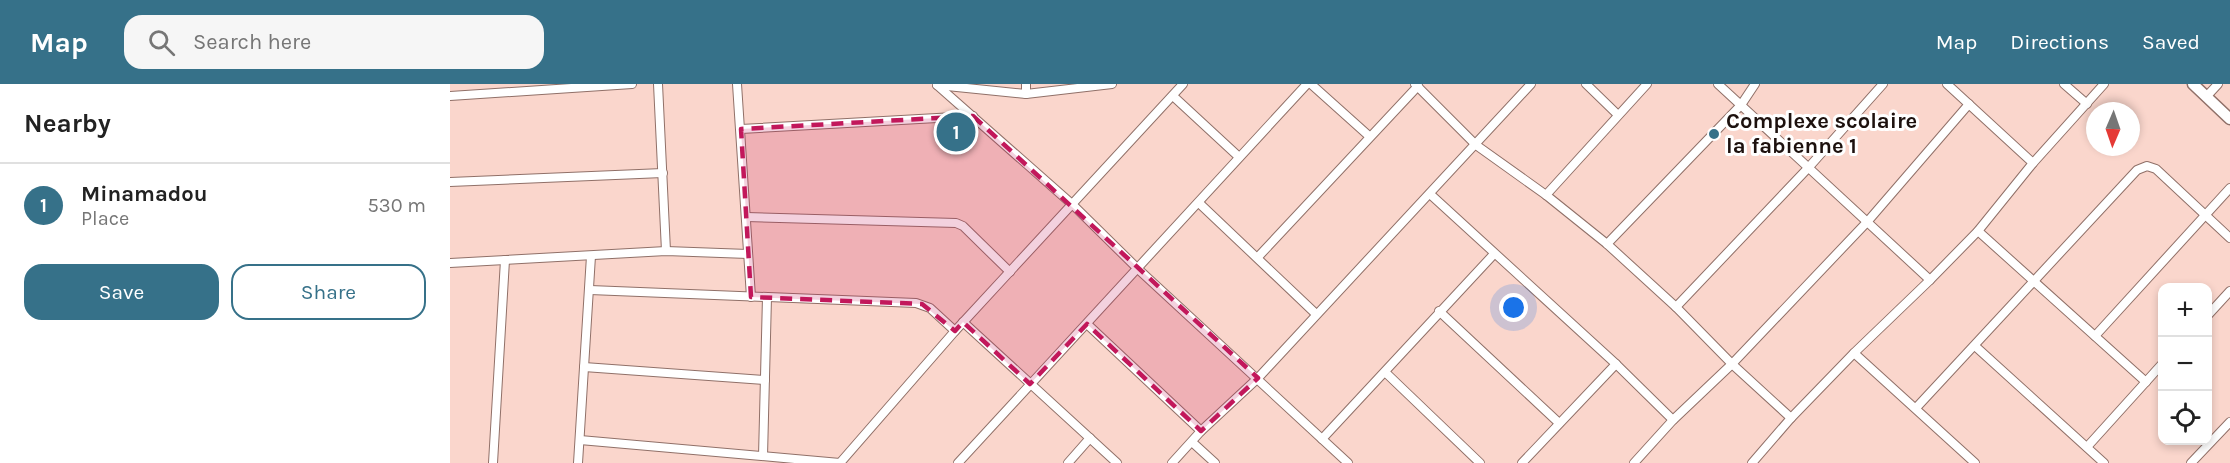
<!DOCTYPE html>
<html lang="en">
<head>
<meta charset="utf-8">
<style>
	body { margin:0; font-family:Karla,sans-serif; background:#f6f6f6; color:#222 }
	.controls { position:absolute; right:18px; bottom:18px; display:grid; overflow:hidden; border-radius:12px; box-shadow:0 3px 9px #0003 }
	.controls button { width:54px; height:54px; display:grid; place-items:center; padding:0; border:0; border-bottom:2px solid #e0e0e0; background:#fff; color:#222; font:30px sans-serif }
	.compass { position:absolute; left:1636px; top:18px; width:54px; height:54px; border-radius:50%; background:#fff; box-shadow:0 3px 9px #0003; rotate:182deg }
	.you { position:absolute; left:1064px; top:224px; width:21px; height:21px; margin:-15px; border:4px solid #fff; border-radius:50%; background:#1a73e8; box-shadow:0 0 0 9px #1a73e833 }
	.badge { display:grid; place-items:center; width:39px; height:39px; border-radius:50%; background:#367189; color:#fff; font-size:20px; font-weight:700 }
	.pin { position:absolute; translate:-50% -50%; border:3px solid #fff; box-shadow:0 2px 6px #0006 }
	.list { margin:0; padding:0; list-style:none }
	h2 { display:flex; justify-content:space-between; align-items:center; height:78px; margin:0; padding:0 24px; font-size:26px }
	h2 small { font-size:20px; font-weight:400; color:#767676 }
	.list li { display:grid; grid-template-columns:39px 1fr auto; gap:18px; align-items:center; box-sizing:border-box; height:84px; padding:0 24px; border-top:2px solid #e0e0e0 }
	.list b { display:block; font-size:22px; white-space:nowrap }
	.list p { margin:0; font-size:20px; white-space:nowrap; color:#767676 }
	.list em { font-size:20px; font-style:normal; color:#767676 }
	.actions { display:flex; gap:12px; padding:18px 24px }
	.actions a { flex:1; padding:14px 0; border:2px solid #367189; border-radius:18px; text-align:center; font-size:21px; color:#367189 }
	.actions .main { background:#367189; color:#fff }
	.icon { flex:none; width:33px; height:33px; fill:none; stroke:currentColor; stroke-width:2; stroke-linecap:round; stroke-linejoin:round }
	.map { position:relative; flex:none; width:1780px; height:379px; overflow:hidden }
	header { display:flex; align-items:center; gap:36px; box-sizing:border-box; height:84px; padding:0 30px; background:#367189; color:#fff }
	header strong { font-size:28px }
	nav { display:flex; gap:33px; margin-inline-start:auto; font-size:21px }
	.search { width:420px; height:54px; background:#f6f6f6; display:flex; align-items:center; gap:15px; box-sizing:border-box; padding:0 21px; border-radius:18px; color:#767676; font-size:22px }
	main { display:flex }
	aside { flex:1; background:#fff }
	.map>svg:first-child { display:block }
</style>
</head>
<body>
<header>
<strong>Map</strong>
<div class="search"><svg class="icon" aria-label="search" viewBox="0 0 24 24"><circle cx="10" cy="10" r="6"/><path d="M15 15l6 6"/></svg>Search here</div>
<nav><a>Map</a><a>Directions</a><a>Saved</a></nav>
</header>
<main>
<aside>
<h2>Nearby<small></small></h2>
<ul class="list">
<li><span class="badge">1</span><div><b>Minamadou</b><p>Place</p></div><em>530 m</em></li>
</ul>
<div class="actions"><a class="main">Save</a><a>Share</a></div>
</aside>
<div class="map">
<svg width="1780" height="379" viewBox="0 0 1780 379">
	<rect width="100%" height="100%" fill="#fad6cc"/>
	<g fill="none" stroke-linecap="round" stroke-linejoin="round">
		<g stroke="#907068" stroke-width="10">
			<g id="minor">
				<path d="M 208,0 L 216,167"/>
				<path d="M 287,0 L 301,213"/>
				<path d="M 576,0 L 576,10"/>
				<path d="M 861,0 L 919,52"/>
				<path d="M 965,0 L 1026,61 L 1096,111 L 1157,160 L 1226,223 L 1282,280 L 1341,334"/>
				<path d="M 1136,0 L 1168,31"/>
				<path d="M 1268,0 L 1480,196"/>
				<path d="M 1497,0 L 1583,79"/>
				<path d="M 1614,0 L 1637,20"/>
				<path d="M 487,1 L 623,121 L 688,185 L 898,379"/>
				<path d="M 487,1 L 576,10 L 662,0"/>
				<path d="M 0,12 L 182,0"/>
				<path d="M 723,12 L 789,73"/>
				<path d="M 1756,13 L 1768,0"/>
				<path d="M 291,45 L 523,32"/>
				<path d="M 0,98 L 213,89"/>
				<path d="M 980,110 L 1166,280 L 1223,336"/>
				<path d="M 1096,111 L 1197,0"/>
				<path d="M 749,119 L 866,230"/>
				<path d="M 296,133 L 506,139 L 513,142 L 560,188"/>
				<path d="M 1528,147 L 1696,298"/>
				<path d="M 1157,160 L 1291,21 L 1305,0"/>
				<path d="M 808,173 L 968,2"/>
				<path d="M 0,179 L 216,167 L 298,170"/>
				<path d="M 140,206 L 466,219 L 480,224 L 505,247"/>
				<path d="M 1226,223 L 1359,83 L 1433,0"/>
				<path d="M 989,227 L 1109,339"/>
				<path d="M 1758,231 L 1780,207"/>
				<path d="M 513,238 L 667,379"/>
				<path d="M 637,240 L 751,347"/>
				<path d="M 1645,252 L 1780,104"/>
				<path d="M 1525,262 L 1654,379"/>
				<path d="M 1404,269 L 1525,379"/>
				<path d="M 134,283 L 315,296"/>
				<path d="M 935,288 L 1030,379"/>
				<path d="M 1466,324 L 1687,86 L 1697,82 L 1706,85 L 1780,154"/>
				<path d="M 872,355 L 1044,170"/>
				<path d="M 130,356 L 390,379"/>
				<path d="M 742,358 L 765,379"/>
				<path d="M 1637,363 L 1712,280"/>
				<path d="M 313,372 L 317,213"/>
				<path d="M 43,379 L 55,176"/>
				<path d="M 128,379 L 141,172"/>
				<path d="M 390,379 L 505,247 L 733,0"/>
				<path d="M 508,379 L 857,0"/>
				<path d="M 618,379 L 640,354"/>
				<path d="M 722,379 L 751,347 L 808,294 L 1081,0"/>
				<path d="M 1072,379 L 1166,280"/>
				<path d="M 1184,379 L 1223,336 L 1282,280 L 1418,137 L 1519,20"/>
				<path d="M 1302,379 L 1341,334 L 1404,269 L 1480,196 L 1528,147 L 1583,79 L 1654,0"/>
				<path d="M 1741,379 L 1780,338"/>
			</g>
		</g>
		<g stroke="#907068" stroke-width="13">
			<path id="tertiary" d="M 1743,0 L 1780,35"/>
		</g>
		<use href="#minor" stroke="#fff" stroke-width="8"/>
		<use href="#tertiary" stroke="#fff" stroke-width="10"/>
	</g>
	<path fill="#c2185b" fill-opacity="0.2" stroke="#c2185b" stroke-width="4.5" stroke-dasharray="12 8" stroke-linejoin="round" d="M 523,32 L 808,294 L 751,347 L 637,240 L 580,300 L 513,238 L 505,247 L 472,220 L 301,213 L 291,45 Z"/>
	<circle fill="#367189" stroke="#fff" stroke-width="2" cx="1264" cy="50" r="6"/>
	<g text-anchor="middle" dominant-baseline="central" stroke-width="6" stroke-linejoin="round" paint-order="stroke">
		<g font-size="22" font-weight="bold" fill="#1d110e" stroke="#fff" text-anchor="start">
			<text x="1276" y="37">Complexe scolaire<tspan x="1276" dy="25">la fabienne 1</tspan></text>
		</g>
	</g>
</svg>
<div class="controls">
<button>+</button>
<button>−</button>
<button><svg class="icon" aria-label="locate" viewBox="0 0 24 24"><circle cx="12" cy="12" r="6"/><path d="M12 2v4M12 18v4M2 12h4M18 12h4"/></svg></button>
</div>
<svg class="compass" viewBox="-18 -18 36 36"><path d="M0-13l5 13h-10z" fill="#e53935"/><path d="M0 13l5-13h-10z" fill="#767676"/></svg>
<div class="you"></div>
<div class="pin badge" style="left:506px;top:48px">1</div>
</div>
</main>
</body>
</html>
